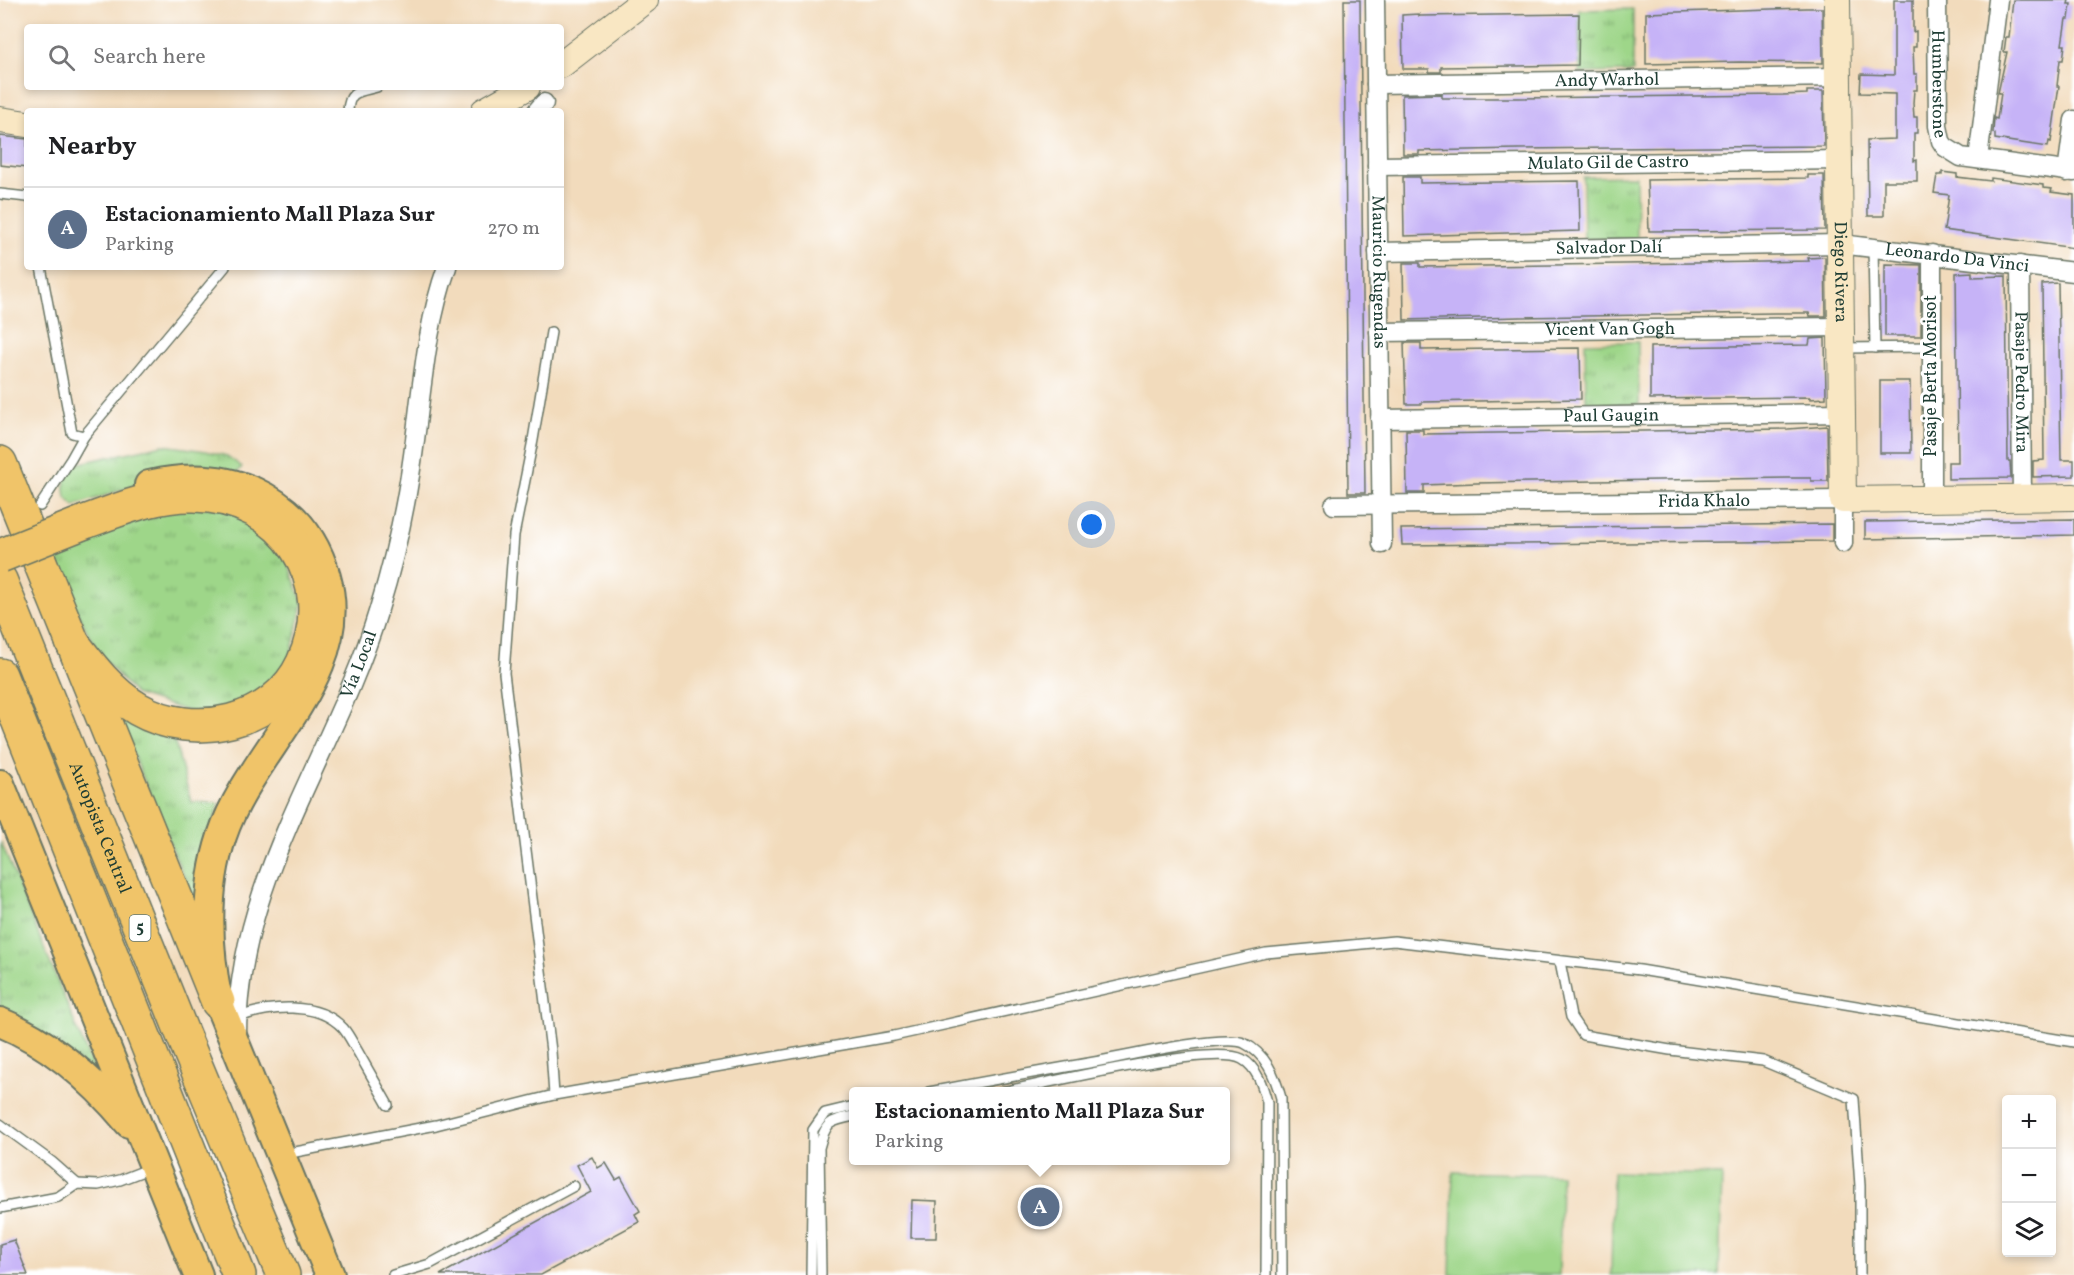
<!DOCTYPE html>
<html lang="en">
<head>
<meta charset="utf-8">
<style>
	body { margin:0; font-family:Vollkorn,serif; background:#f2f2f2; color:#202124 }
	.controls { position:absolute; right:18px; bottom:18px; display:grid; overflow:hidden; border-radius:6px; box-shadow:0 3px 9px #0003 }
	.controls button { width:54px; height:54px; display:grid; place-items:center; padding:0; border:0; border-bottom:2px solid #e0e0e0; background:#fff; color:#202124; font:30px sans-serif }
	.you { position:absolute; left:1092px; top:525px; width:21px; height:21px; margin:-15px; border:4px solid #fff; border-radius:50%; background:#1a73e8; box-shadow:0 0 0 9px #1a73e833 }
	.badge { display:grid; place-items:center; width:39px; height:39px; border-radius:50%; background:#b45309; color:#fff; font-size:20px; font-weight:700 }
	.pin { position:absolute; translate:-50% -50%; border:3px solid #fff; box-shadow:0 2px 6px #0006 }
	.popup { position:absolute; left:849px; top:1087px; width:381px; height:78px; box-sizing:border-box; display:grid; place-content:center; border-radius:6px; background:#fff; filter:drop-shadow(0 2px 4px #0005); font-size:20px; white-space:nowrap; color:#757577 }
	.popup b { font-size:22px; color:#202124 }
	.popup::after { content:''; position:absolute; left:50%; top:100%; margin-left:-12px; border:12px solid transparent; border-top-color:#fff }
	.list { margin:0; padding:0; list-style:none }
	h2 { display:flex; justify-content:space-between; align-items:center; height:78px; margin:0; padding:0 24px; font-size:26px }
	h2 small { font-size:20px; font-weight:400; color:#757577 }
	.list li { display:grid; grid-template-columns:39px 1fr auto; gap:18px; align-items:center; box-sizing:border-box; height:84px; padding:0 24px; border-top:2px solid #e0e0e0 }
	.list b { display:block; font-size:22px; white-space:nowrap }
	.list p { margin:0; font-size:20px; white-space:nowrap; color:#757577 }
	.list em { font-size:20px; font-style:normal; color:#757577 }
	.icon { flex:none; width:33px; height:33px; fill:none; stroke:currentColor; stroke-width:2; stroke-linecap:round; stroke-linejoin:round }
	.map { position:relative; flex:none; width:2074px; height:1275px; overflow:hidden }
	.search { position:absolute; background:#fff; box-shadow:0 3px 9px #0003; left:24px; top:24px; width:540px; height:66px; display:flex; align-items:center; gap:15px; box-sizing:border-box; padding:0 21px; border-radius:6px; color:#757577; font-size:22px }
	.panel { position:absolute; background:#fff; box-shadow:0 3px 9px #0003; left:24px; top:108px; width:540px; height:162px; border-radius:6px }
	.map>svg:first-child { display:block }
</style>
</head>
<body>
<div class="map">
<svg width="2074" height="1275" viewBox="0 0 2074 1275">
	<defs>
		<pattern id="grass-tufts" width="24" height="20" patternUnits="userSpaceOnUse" patternTransform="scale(1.5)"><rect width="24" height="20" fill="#9ed689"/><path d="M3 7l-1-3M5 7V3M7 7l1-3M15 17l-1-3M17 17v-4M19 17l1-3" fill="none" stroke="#80af71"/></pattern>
	</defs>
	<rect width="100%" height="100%" fill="#fff"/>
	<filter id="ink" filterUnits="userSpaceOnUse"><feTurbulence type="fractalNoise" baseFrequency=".0167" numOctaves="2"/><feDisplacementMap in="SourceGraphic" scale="12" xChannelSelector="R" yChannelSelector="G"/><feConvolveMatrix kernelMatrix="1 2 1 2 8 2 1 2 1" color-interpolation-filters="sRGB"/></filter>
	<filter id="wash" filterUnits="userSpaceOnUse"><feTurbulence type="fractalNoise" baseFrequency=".008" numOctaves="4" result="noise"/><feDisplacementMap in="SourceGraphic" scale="24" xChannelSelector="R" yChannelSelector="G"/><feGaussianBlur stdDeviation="1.35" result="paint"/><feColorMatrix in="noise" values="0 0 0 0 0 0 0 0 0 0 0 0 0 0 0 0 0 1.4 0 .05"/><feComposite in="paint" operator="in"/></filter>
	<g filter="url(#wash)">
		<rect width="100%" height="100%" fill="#f2dbbc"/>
		<g fill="url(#grass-tufts)" stroke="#5e8a5e" stroke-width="1.5">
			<path d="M 1633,9 L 1633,72 L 1580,73 L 1579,10 Z"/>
			<path d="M 1636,176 L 1637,239 L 1584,239 L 1583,177 Z"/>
			<path d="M 1638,342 L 1639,404 L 1586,405 L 1585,343 Z"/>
			<path d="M 163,445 L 206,451 L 227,456 L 242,467 L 235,475 L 174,476 L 130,487 L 74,506 L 66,498 C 64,484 62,472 76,464 Z"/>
			<path d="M 175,507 L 230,508 L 281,545 L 303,604 L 289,661 L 248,703 L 203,716 L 135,694 L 98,652 L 67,592 L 53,552 L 91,537 Z"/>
			<path d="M 118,717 L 125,717 L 174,739 L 191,802 L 220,803 C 208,833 201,860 198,892 L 192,896 Z"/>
			<path d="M 1,842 L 95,1073 L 0,1009 Z"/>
		</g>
		<g fill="#9ed689" stroke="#5e8a5e" stroke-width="1.5">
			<path d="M 1453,1172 L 1561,1175 L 1559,1275 L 1450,1275 Z"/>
			<path d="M 1613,1172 L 1722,1175 L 1719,1275 L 1611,1275 Z"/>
		</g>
		<g id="blocks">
			<g fill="#c6b3f7">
				<path d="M 1344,0 L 1360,0 L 1365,493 L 1348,493 Z"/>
				<path d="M 1894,0 L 1913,0 L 1913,32 L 1916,31 L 1916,47 L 1913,47 L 1914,74 L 1917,74 L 1917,90 L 1914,90 L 1913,103 L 1914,117 L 1917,117 L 1917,133 L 1914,133 L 1914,161 L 1917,160 L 1917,181 L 1884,181 L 1884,216 L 1868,216 L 1867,140 L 1895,139 L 1895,94 L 1860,93 L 1861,74 L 1894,75 Z"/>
				<path d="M 2013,0 L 2069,0 L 2068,4 L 2071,4 L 2069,19 L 2066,19 L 2062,45 L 2065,45 L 2063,60 L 2060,60 L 2057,86 L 2059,86 L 2051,142 L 2049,141 L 2048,147 L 1995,139 L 1995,134 L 1993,133 L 1994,118 L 1997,119 L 2001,93 L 1998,93 L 2007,52 L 2004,52 L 2006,37 L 2009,37 Z"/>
				<path d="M 1806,8 L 1822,8 L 1823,63 L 1740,62 L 1646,64 L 1646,13 Z"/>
				<path d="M 1419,14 L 1419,16 L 1579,14 L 1578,65 L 1441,67 L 1441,72 L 1429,72 L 1429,69 L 1403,69 L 1402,15 Z"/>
				<path d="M 1807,91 L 1823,91 L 1824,146 L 1518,149 L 1419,151 L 1419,154 L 1403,154 L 1402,95 L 1442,94 L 1442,98 L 1518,98 L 1783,95 L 1807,94 Z"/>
				<path d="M 0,136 L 27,139 L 27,168 L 0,165 Z"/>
				<path d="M 1942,172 L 1957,174 L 1957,177 L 1982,180 L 1991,181 L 1991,178 L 2043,185 L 2043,188 L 2052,189 L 2051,192 L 2074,195 L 2074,248 L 1944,230 L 1949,195 L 1934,193 L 1937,175 L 1942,175 Z"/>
				<path d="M 1808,175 L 1824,175 L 1825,230 L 1649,231 L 1647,180 L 1808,178 Z"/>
				<path d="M 1403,177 L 1420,177 L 1420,183 L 1579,181 L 1580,231 L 1404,236 Z"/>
				<path d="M 1825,257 L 1826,316 L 1810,316 L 1809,313 L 1775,313 L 1520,317 L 1404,320 L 1403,263 L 1420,263 L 1420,267 L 1763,262 L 1809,261 L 1808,258 Z"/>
				<path d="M 1885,264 L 1921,265 L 1921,336 L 1885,336 Z"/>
				<path d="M 1972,272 L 1972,277 L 2006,276 L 2008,461 L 2010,461 L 2011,478 L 1948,479 L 1948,462 L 1958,462 L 1956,273 Z"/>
				<path d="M 2058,283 L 2061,460 L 2074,460 L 2074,476 L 2033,477 L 2033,461 L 2044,460 L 2042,284 Z"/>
				<path d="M 1825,338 L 1826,398 L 1810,399 L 1810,397 L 1650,399 L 1650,347 L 1809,345 L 1810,339 Z"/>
				<path d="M 1404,343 L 1421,343 L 1421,350 L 1580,348 L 1581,399 L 1422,402 L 1422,404 L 1406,404 Z"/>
				<path d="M 1880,381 L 1910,381 L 1911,453 L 1880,453 Z"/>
				<path d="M 1827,426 L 1828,481 L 1811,481 L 1811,478 L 1788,478 L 1476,483 L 1424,485 L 1424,493 L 1407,493 L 1406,430 L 1423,430 L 1423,434 L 1788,429 Z"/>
				<path d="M 2074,519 L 2074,535 L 1865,539 L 1865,522 Z"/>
				<path d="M 1832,524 L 1832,541 L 1402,545 L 1401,529 Z"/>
				<path d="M 592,1157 L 598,1168 L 606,1163 L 616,1180 L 621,1177 L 640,1211 L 635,1214 L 639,1222 L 541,1275 L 440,1275 L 591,1192 L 577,1165 Z"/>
				<path d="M 912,1200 L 937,1201 L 936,1238 L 911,1238 Z"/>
				<path d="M 14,1240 L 28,1275 L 0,1275 L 0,1244 Z"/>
			</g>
		</g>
	</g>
	<g filter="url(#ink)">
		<use href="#blocks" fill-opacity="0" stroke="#697464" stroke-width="1.5"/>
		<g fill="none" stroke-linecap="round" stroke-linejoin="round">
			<g stroke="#697464" stroke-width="12">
				<g id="lane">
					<path d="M 348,111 C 349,90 359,92 377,87"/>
					<path d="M 0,194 L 27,197"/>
					<path d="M 1873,247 L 1875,348"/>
					<path d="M 41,267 L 72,433 L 84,436 L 225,267"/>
					<path d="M 551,332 L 533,440 L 514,535 L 504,673 L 551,1051 L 554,1095"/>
					<path d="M 1844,348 L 1931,347"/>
					<path d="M 40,506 L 71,459 L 84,436"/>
					<path d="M 1560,962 L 1571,1017 L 1583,1035 L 1670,1050 L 1763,1061 L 1854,1099 L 1860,1186 L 1860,1275"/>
					<path d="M 237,1018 C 269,1005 318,1001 343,1028 C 349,1035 353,1044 358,1052 C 368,1070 378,1087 388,1105"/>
					<path d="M 929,1092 C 986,1081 1043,1071 1100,1061 C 1126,1056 1224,1034 1244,1043 C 1266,1054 1275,1076 1281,1098 L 1282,1275"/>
					<path d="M 1002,1092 C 1043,1084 1213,1043 1242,1059 C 1257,1067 1263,1087 1267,1102 L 1266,1275"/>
					<path d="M 0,1124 L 52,1162 L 77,1184"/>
					<path d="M 285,1154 L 436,1125 L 554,1095 L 894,1036 L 1266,953 L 1394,941 L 1640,970 L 2074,1042"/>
					<path d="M 0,1208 L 58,1197 L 77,1184 L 98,1185 L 120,1180 L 151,1168"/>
					<path d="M 393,1275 L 430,1264 L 574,1186"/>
					<path d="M 811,1275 L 813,1130 L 825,1113 L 854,1106"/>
					<path d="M 821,1275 L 819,1148 C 826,1122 828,1121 854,1116"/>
				</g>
			</g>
			<g stroke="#697464" stroke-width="21">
				<g id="street">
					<path id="s1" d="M 1375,0 L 1382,544"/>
					<path id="s2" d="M 1937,0 L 1938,126 L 1941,141 L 1945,147 L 1961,157 L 2074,172"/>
					<path id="s3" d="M 1376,84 L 1838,77"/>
					<path d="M 537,111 L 544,103"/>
					<path d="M 1978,159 L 1998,0"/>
					<path id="s4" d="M 1377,166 L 1839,160"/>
					<path d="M 2067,172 L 2074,120"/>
					<path id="s5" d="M 1378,252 L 1840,244 L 2074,272"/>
					<path id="s6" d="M 2020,265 L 2022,498"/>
					<path id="s7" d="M 1379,332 L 1841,327"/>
					<path id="s8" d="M 1380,419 L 1842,413"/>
					<path d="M 1932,499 L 1932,254"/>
					<path id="s9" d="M 1334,505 L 1843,500 L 1843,543"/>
					<path id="s10" d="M 237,1036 C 237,878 335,755 379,609 C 397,551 409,492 416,432 C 423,376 428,320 447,267"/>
				</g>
			</g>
			<g stroke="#697464" stroke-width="28">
				<g id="secondary">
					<path id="s11" d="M 1837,0 L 1843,500 L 2074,497"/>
					<path d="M 561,65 L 645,0"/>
					<path d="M 484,111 L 527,87"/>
					<path d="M 0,120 L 27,124"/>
				</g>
			</g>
			<g stroke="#697464" stroke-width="32">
				<g id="primary">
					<path d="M 149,485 C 198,474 246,478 286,512 C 306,529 319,552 326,577 C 354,674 250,750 222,836 C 204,890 207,947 218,1002 L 330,1275"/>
					<path d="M 0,784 L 198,1275"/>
					<path d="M 0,1022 C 52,1043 93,1080 129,1123"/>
				</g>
			</g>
			<g stroke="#697464" stroke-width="36">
				<g id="highway">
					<path d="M 0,463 L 218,1002"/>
					<path id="s12" d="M 0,580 L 183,1035 L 283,1275"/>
					<path d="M 72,642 C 91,667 111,693 138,709 C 194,741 275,724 303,663 C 341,580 284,496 194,495 C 156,494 121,509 85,522"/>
					<path d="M 0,675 L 239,1275"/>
				</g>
			</g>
			<use href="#lane" stroke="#fff" stroke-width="9"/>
			<use href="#street" stroke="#fff" stroke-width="18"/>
			<use href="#secondary" stroke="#f9e7c3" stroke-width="26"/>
			<use href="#primary" stroke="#f0c469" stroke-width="28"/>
			<use href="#highway" stroke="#f0c469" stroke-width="33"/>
			<g stroke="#697464" stroke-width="36" stroke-linecap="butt">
				<path id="highway-bridge" d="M 0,556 L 85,522"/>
			</g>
			<use href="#highway-bridge" stroke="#f0c469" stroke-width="33"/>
		</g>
	</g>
	<g text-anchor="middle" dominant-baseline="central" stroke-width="6" stroke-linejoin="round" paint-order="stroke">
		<rect fill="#fff" stroke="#627771" stroke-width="1.5" x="129.5" y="915" width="21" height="26" rx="4.5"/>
		<g font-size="16" font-weight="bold" fill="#1f3d34">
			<text x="140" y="928">5</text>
		</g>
		<g font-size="18" fill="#1f3d34" stroke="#fff">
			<text stroke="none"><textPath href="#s3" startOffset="231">Andy Warhol</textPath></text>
			<text stroke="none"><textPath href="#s2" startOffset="84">Humberstone</textPath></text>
			<text stroke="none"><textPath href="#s4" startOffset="231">Mulato Gil de Castro</textPath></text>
			<text stroke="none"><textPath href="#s5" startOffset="231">Salvador Dalí</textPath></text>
			<text stroke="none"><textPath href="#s5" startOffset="580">Leonardo Da Vinci</textPath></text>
			<text stroke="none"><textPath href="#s11" startOffset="272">Diego Rivera</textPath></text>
			<text stroke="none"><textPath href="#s1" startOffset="272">Mauricio Rugendas</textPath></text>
			<text stroke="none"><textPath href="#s7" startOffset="231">Vicent Van Gogh</textPath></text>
			<text transform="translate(1931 376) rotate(-90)">Pasaje Berta Morisot</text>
			<text stroke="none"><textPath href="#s6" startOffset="117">Pasaje Pedro Mira</textPath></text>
			<text stroke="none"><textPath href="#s8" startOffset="231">Paul Gaugin</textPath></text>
			<text stroke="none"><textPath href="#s9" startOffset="370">Frida Khalo</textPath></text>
			<text stroke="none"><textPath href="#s10" startOffset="394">Vía Local</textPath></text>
			<text stroke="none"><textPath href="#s12" startOffset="267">Autopista Central</textPath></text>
		</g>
	</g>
</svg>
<div class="controls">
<button>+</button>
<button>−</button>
<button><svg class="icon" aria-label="layers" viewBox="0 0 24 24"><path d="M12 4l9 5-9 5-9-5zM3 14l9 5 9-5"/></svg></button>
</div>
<div class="you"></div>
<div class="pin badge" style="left:1040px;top:1207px;background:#5c6f8a">A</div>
<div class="popup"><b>Estacionamiento Mall Plaza Sur</b>Parking</div>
<div class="search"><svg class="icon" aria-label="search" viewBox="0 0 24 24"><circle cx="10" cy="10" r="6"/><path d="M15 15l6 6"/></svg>Search here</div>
<section class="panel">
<h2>Nearby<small></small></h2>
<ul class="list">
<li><span class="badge" style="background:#5c6f8a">A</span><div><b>Estacionamiento Mall Plaza Sur</b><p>Parking</p></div><em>270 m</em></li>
</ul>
</section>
</div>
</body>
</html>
